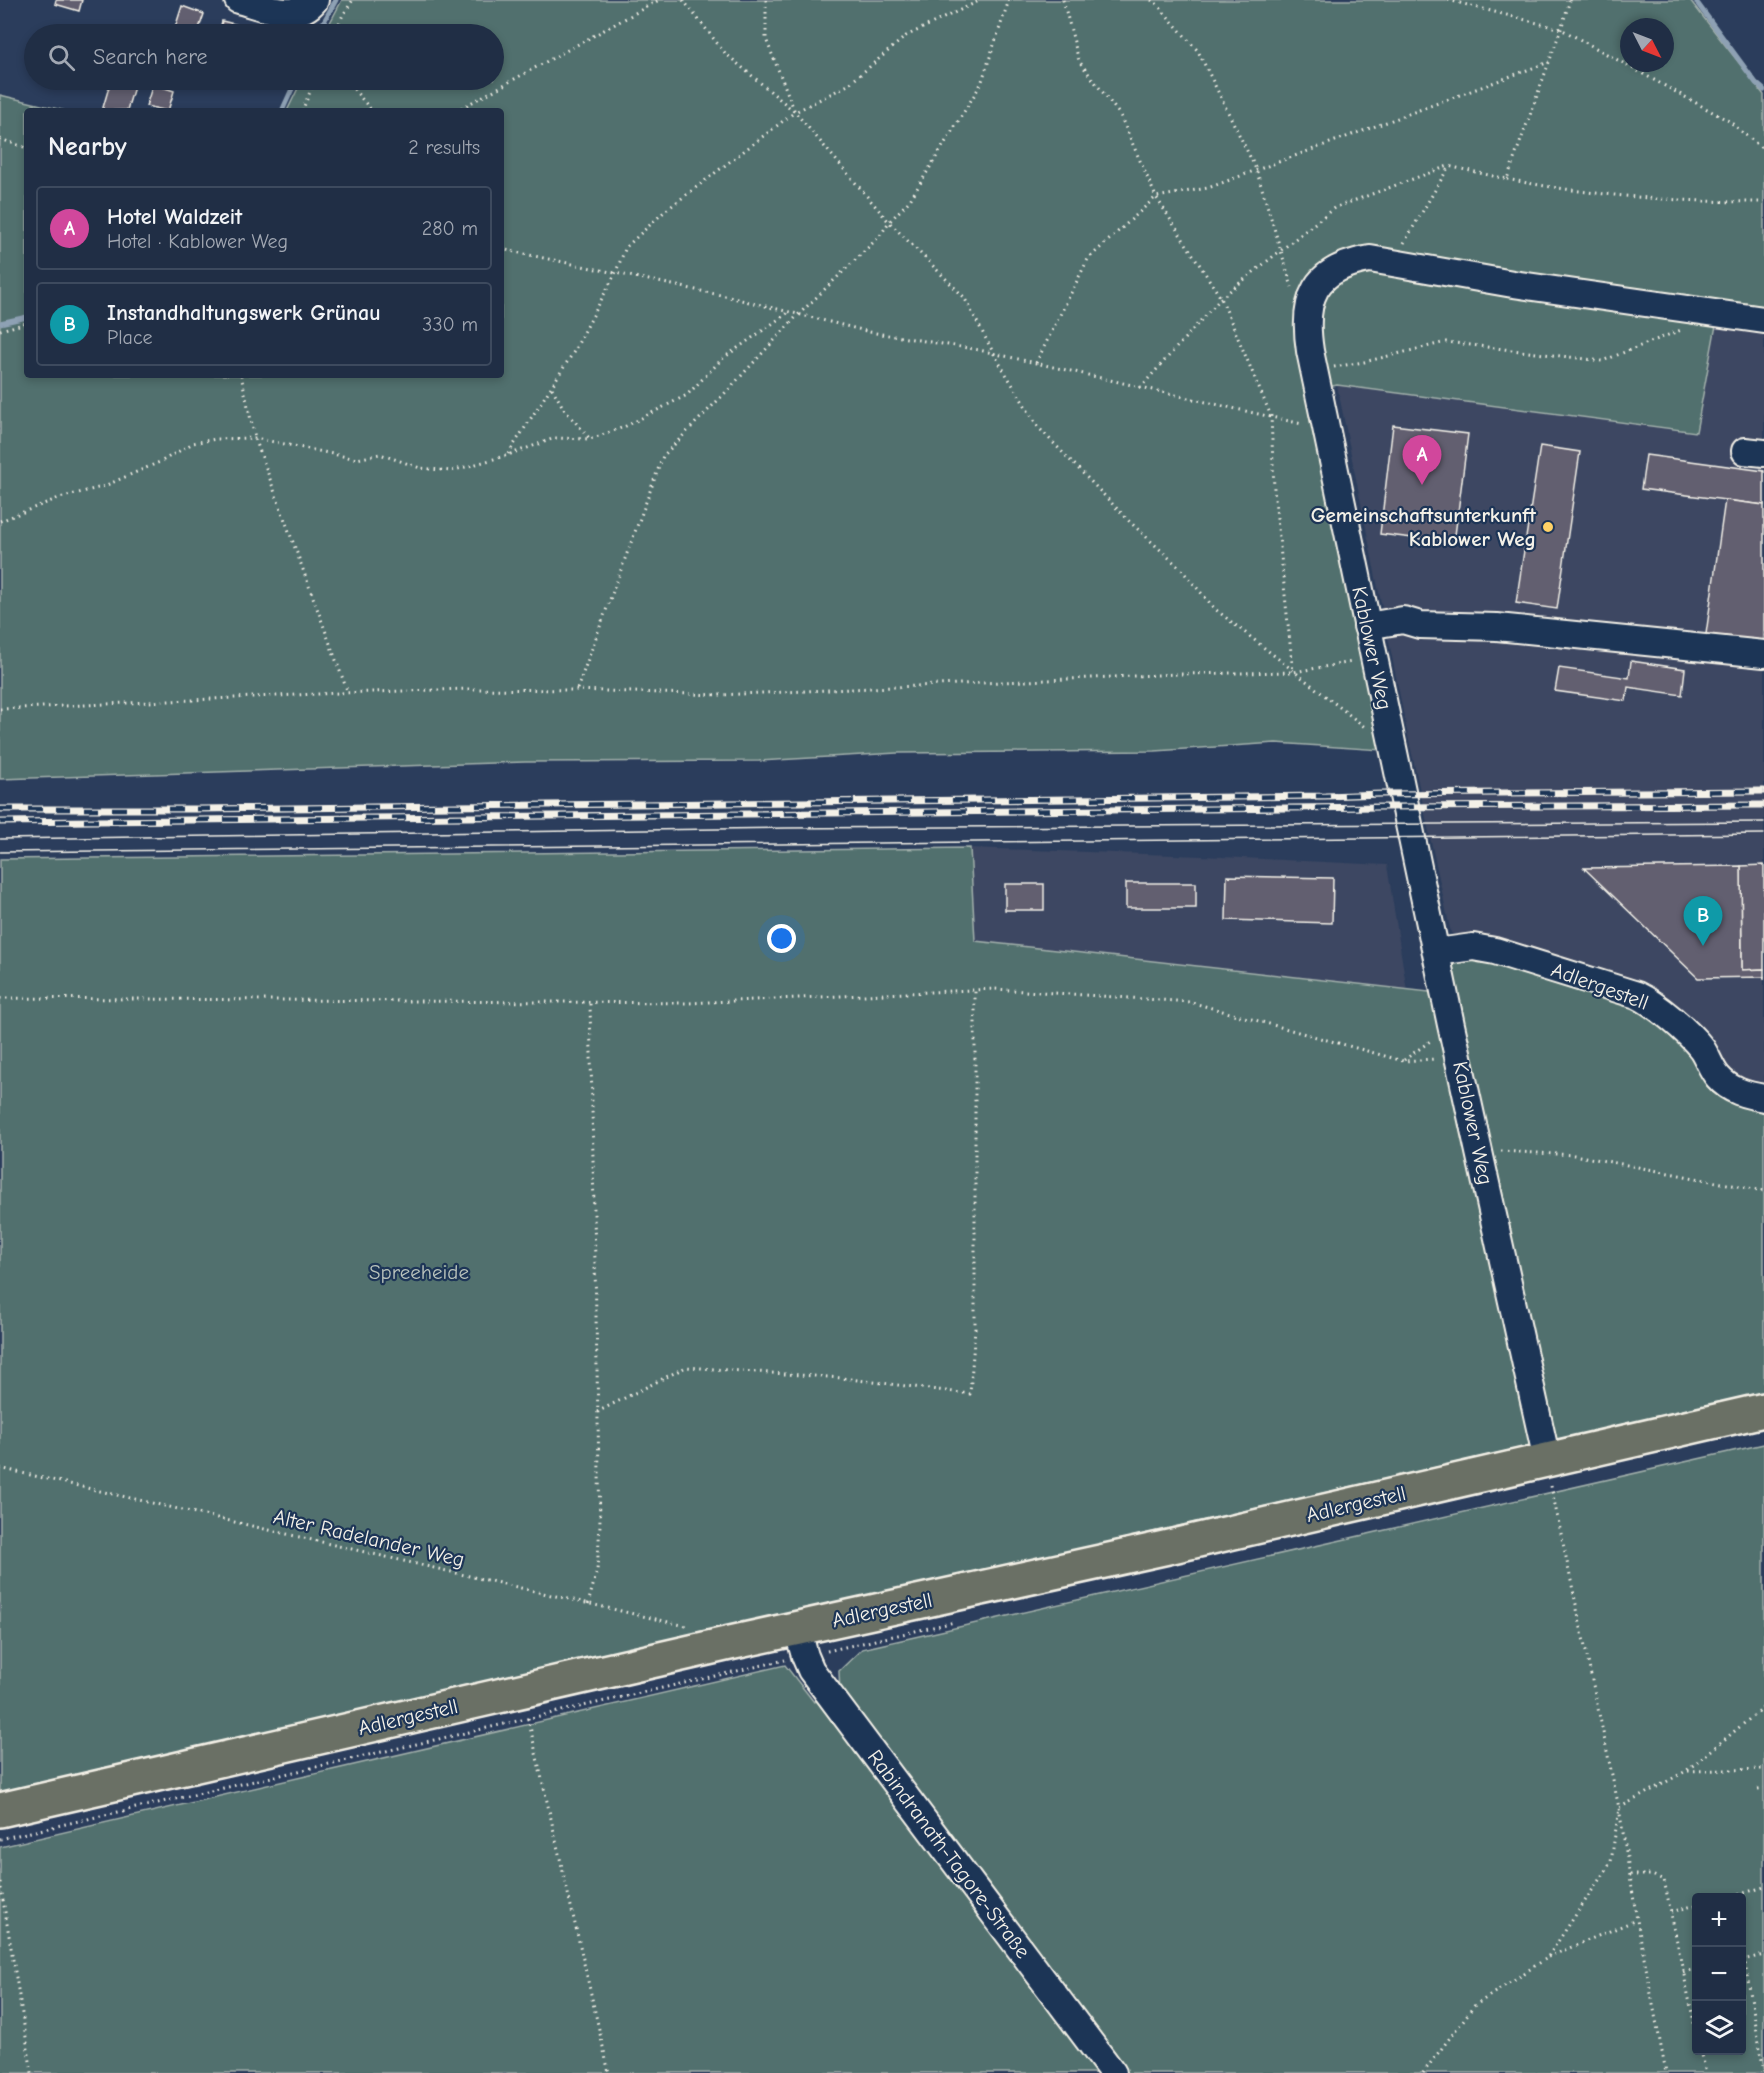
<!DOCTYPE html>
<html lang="en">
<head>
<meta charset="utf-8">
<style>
	body { margin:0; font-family:"Comic Neue",sans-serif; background:#2d3a50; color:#f1f3f6 }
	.controls { position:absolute; right:18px; bottom:18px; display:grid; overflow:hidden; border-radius:6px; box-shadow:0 3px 9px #0003 }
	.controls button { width:54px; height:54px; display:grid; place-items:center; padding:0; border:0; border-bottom:2px solid #3d4a5e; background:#202e45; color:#f1f3f6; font:30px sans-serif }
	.compass { position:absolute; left:1620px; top:18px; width:54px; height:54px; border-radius:50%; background:#202e45; box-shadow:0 3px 9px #0003; rotate:132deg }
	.you { position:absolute; left:782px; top:939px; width:21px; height:21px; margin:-15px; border:4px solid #fff; border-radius:50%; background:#1a73e8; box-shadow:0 0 0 9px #1a73e833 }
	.badge { display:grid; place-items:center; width:39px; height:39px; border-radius:50%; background:#ffd166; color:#fff; font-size:20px; font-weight:700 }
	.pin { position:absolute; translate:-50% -50px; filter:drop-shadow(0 2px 3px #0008) }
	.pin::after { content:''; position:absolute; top:32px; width:21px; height:18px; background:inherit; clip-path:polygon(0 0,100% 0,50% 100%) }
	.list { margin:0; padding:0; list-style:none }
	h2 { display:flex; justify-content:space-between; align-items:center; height:78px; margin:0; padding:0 24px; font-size:26px }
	h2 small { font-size:20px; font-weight:400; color:#a2a8b3 }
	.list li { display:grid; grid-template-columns:39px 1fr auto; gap:18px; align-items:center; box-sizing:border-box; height:84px; margin:0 12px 12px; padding:0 12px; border:2px solid #3d4a5e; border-radius:6px }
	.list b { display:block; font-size:22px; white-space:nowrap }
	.list p { margin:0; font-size:20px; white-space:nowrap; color:#a2a8b3 }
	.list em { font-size:20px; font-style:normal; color:#a2a8b3 }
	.icon { flex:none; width:33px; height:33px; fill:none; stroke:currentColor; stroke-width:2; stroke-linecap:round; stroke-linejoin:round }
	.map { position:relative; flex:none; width:1764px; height:2073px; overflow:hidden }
	.search { position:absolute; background:#202e45; box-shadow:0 3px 9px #0003; left:24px; top:24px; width:480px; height:66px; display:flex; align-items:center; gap:15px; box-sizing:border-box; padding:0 21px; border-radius:33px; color:#a2a8b3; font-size:22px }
	.panel { position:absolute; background:#202e45; box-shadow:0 3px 9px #0003; left:24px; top:108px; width:480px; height:270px; border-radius:6px }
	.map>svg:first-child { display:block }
</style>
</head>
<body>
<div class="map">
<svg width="1764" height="2073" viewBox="0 0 1764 2073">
	<rect width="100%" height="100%" fill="#2b3d5c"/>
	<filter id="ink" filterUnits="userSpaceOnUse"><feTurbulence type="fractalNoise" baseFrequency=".0167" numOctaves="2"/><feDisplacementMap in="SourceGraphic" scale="12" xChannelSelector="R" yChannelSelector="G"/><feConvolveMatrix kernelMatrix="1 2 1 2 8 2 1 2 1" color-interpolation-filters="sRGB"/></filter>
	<g filter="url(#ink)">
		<g fill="#3c4762">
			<path d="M 1716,325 L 1764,331 L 1764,1094 L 1738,1086 L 1630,983 L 1451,933 L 1407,731 L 1337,385 L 1696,432 Z"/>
			<path d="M 970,848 L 1202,856 L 1387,865 L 1407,991 L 975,941 Z"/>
		</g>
		<g fill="#516f6e" stroke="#a2b0ab" stroke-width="1.5" fill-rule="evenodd">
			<path d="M 342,0 L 1690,0 L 1764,95 L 1764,306 L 1727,302 L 1716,325 L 1696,432 L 1337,385 L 1310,391 L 1382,750 L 1276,743 L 1155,751 L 897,753 L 759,761 L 525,762 L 0,779 L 0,95 L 66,111 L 27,111 L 27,375 L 501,375 L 501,111 L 287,111 L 302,80 L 494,80 L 494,34 L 324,34 ZM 1629,27 L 1665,27 L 1665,63 L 1629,63 Z"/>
			<path d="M 970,848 L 975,941 L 1429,992 L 1459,958 L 1473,953 L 1641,1003 L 1764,1102 L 1764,1392 L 0,1796 L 0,859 Z"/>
			<path d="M 1764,1444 L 1764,2073 L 0,2073 L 0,1847 L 785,1665 L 814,1702 L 840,1693 L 839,1671 L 862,1649 ZM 1696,1898 L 1742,1898 L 1742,2050 L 1696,2050 Z"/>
		</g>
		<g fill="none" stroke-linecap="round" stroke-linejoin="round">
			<g stroke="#8ea1b4" stroke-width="5">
				<path d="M 1695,0 L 1756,83 L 1764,90"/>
				<path d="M 317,34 L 336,0"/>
				<path d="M 282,111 L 296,80"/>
				<path d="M 0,323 L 27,317"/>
			</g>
		</g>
		<g fill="#625e70" stroke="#f4f1e8" stroke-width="1.5">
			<path d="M 56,0 L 82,0 L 79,11 L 55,4 Z"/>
			<path d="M 182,6 L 204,14 L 197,34 L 175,28 Z"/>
			<path d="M 222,21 L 247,27 L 245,34 L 219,34 Z"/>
			<path d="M 111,80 L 123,81 L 123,80 L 136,80 L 127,110 L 102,111 Z"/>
			<path d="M 153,84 L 174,91 L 168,111 L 146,106 Z"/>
			<path d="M 1393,425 L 1468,434 L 1454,543 L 1380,534 Z"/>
			<path d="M 1540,446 L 1580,452 L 1557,609 L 1516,603 Z"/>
			<path d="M 1646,455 L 1764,471 L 1764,505 L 1641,489 Z"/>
			<path d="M 1725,500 L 1764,505 L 1764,642 L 1706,634 Z"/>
			<path d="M 1631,661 L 1685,669 L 1682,695 L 1628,687 L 1626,701 L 1555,691 L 1559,668 L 1629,678 Z"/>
			<path d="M 1764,865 L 1764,969 L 1742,970 L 1741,866 Z"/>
			<path d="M 1741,866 L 1742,970 L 1764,969 L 1764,980 L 1764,977 L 1698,978 L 1584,868 Z"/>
			<path d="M 1227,876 L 1333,878 L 1332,923 L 1226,920 Z"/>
			<rect x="1126" y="883" width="70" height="25"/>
			<rect x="1005" y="884" width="39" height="26"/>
		</g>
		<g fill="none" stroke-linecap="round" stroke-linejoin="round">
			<g stroke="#f4f1e8" stroke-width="30">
				<g id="minor">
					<path d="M 238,0 C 262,6 297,24 315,0"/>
					<path d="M 1745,451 L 1764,453"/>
					<path d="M 1367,626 L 1403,620 L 1420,625 L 1497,627 L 1764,654"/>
					<path d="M 1437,952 L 1473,947 L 1495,951 L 1637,995 C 1656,1004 1689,1032 1702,1049 C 1708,1058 1711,1069 1718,1077 C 1730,1091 1747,1095 1764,1098"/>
					<path d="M 1547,1460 L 1451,1025 L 1310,351 C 1302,299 1313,268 1370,259 L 1513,284 L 1764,320"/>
					<path d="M 797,1628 L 805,1656 L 811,1670 L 1113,2073"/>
				</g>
			</g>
			<g stroke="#f4f1e8" stroke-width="38">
				<path id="major" d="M 0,1810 L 730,1643 L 1164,1548 L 1764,1410"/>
			</g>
			<g stroke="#f4f1e8" stroke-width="3" stroke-dasharray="1.5 4.5" stroke-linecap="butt">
				<path d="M 683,0 L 725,53 L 795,112 L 848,85 L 906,36 L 981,0"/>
				<path d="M 766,0 L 766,39 L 795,112 L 889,222 L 964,297 L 994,354 L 1038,427 L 1129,521 L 1180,568 L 1215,609 L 1366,728"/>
				<path d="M 1063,0 L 1079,61 L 1120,115 L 1156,197 L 1221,298 L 1271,416 L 1274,489 L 1293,672"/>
				<path d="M 1151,0 L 1156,3 L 1198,51 L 1256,169 L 1292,287"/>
				<path d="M 1448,0 L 1561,29 L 1729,121 L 1764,150"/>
				<path d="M 319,24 L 327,28 L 328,34"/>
				<path d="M 334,34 L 343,15 L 353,0"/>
				<path d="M 346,80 L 372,111"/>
				<path d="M 302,111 L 315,80"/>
				<path d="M 456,111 L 659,0"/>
				<path d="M 0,139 L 27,148"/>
				<path d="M 1507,179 C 1591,196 1678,202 1764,202"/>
				<path d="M 1404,243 L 1448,168"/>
				<path d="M 501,249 L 725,296 L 870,332 L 979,350 L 1302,424"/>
				<path d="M 0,330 L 27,323"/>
				<path d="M 1036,363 L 1088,259 L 1156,197 L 1208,188 L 1549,62"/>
				<path d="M 1334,367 L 1364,362 L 1446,342 L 1602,361 L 1681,330"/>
				<path d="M 241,375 L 255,438 L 348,693"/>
				<path d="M 552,388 L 564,409 L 590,439"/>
				<path d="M 1140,388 L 1221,298 L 1334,208 L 1448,166 L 1507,179 L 1561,29 L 1570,0"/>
				<path d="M 508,454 L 573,353 L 615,274 L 626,247 L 665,211 L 795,112"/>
				<path d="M 0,521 L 59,498 L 102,487 L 162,461 L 193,443 L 216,439 L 255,438 L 357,459 L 380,454 L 420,468 L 451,471 L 508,455 L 555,438 L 590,439 L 624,427 L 687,395 L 722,359 L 789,312"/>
				<path d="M 577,689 L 663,456 L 728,390 L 798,315 L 880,236 L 889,222 L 910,200 L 981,84 L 1009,0"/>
				<path d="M 0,709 L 339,693 L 469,689 L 576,690 L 719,695 L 1178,674 L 1293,672 L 1352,662"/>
				<path d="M 0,998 L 688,1003 L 995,989 L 1190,1002 L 1403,1061 L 1435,1059"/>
				<path d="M 1404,1060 L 1433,1039"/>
				<path d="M 1501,1151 L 1574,1155 L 1764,1191"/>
				<path d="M 597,1412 L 686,1367 L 842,1378 L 970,1394 L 975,1328 L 975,990"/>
				<path d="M 0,1468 L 686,1626"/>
				<path d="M 1551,1486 L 1619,1808 L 1637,1920 L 1666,2073"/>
				<path d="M 588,1604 L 597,1571 L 600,1525 L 590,1002"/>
				<path d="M 827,1651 L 955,1622"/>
				<path d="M 528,1718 L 609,2073"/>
				<path d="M 1688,1771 L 1764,1769"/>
				<path d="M 1758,1789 L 1764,1788"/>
				<path d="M 0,1839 L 785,1660"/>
				<path d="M 1630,1875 L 1652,1875 L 1664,1880 L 1696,2032"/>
				<path d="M 0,1882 L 32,2073"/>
				<path d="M 1727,1898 L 1764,1887"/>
				<path d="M 1671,1912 L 1696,1905"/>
				<path d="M 1742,1946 L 1764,2071"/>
				<path d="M 1548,1957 L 1636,1920"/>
				<path d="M 1742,1960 L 1764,1955"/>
				<path d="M 1683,1972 L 1696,1969"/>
				<path d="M 1701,2050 L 1706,2073"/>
				<path d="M 1423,2073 L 1474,2006 L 1547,1958 L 1611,1862 L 1619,1808 L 1686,1771 L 1764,1707"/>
			</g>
			<use href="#minor" stroke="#1d3557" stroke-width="26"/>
			<use href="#major" stroke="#6b7065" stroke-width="33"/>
			<g stroke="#f4f1e8" stroke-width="1.5">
				<path d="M 0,839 L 786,828 L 1764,822"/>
				<path d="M 0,852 L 1764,834"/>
			</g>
			<g stroke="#f4f1e8" stroke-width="7">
				<g id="rail">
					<path d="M 0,809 L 197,809 L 1325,796 L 1382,794 L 1764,791"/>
					<path d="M 0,822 L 1384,807 L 1764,805"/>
				</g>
			</g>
			<use href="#rail" stroke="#1d3557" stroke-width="4.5" stroke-dasharray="14" stroke-linecap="butt"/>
		</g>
	</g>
	<circle fill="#ffd166" stroke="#1d3557" stroke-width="2" cx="1548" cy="527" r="6"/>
	<g text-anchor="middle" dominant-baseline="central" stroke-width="4.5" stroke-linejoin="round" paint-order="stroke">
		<g font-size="21" font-weight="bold" fill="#f4f1e8" stroke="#1d3557" text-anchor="end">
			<text x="1536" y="515">Gemeinschaftsunterkunft<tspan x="1536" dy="24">Kablower Weg</tspan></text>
		</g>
		<g font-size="21" fill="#f4f1e8" stroke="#1d3557">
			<text transform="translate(1372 648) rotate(78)">Kablower Weg</text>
			<text transform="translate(1600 986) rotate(20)">Adlergestell</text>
			<text transform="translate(1473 1123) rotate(78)">Kablower Weg</text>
			<text transform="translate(1356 1504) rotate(-13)">Adlergestell</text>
			<text transform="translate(369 1538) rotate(13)">Alter Radelander Weg</text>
			<text transform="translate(882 1610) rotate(-12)">Adlergestell</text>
			<text transform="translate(408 1717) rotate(-13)">Adlergestell</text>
			<text transform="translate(949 1854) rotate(53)">Rabindranath-Tagore-Straße</text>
		</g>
		<g font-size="21" fill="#bbc4bd" stroke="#1d3557">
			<text x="419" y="1272">Spreeheide</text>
		</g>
	</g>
</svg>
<div class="controls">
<button>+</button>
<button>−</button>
<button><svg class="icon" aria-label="layers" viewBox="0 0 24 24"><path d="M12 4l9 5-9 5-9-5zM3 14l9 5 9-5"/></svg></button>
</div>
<svg class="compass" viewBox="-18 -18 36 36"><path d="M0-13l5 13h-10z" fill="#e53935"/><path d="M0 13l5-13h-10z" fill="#a2a8b3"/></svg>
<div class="you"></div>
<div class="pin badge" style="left:1422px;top:485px;background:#d1479c">A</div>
<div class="pin badge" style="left:1703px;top:946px;background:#0f9aa8">B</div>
<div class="search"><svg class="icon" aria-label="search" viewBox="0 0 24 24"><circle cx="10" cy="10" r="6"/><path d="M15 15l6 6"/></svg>Search here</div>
<section class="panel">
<h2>Nearby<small>2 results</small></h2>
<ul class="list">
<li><span class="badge" style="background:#d1479c">A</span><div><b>Hotel Waldzeit</b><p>Hotel · Kablower Weg</p></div><em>280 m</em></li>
<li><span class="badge" style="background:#0f9aa8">B</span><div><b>Instandhaltungswerk Grünau</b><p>Place</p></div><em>330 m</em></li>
</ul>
</section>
</div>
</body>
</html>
